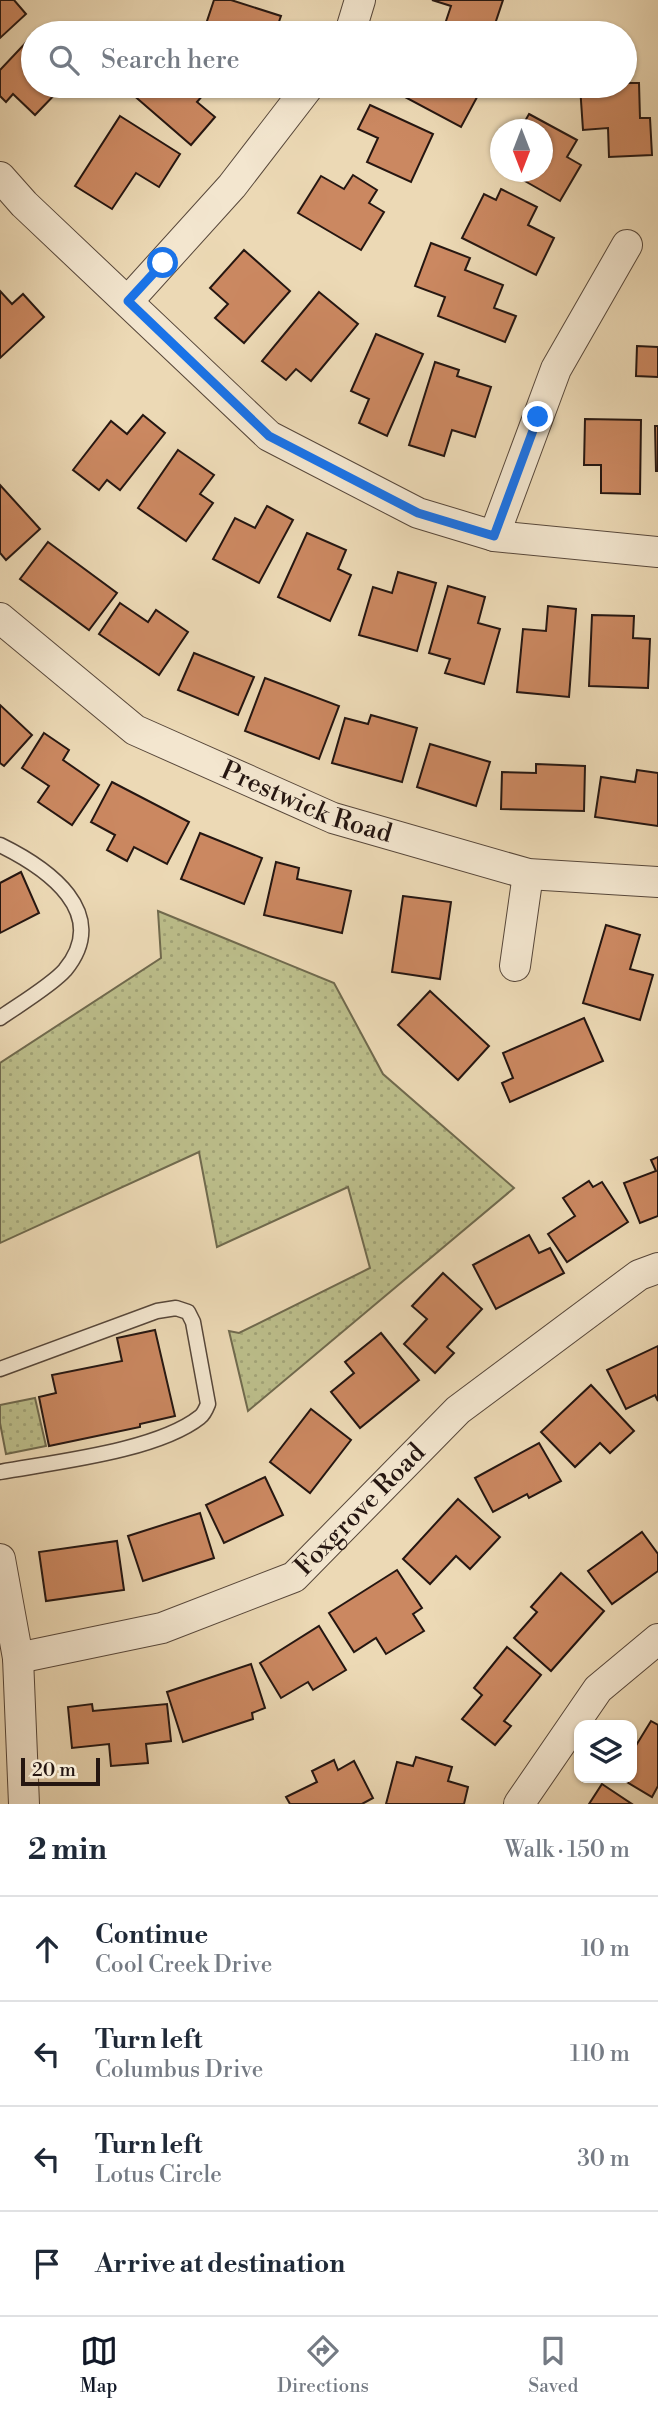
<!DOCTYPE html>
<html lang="en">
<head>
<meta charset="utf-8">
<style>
	body { margin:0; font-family:"Libre Bodoni",serif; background:#f6f6f7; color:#1f2937 }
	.controls { position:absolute; right:21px; bottom:21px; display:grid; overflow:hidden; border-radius:14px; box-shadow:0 2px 5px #0004 }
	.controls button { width:63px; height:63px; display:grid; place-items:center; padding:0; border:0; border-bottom:2px solid #e0e1e3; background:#fff; color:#1f2937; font:35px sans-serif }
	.compass { position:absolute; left:490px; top:119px; width:63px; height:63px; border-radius:50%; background:#fff; box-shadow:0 2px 5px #0004; rotate:180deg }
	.scale { position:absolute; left:21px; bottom:18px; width:79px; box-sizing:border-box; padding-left:7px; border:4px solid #251611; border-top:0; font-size:19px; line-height:24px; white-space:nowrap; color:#251611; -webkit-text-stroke:5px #f3e6cf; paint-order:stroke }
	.stop { position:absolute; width:21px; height:21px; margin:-16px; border:5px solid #1a73e8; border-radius:50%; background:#fff }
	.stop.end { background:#1a73e8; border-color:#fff; box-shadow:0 2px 7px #0008 }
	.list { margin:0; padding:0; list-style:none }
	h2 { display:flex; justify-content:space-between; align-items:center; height:91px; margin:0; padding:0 28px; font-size:30px }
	h2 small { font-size:23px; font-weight:400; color:#747a83 }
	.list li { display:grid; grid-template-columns:46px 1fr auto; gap:21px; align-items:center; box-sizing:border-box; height:105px; padding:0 28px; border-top:2px solid #e0e1e3 }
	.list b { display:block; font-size:26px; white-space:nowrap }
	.list p { margin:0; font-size:23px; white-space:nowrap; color:#747a83 }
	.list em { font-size:23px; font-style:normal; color:#747a83 }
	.icon { flex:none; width:38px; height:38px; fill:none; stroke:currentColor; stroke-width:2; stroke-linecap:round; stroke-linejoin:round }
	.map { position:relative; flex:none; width:658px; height:1804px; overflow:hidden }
	.search { position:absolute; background:#fff; box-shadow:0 2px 5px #0004; left:21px; right:21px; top:21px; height:77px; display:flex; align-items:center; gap:18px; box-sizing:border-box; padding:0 24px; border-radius:38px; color:#747a83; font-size:26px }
	.sheet { height:511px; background:#fff }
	nav { display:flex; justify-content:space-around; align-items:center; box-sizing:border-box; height:98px; border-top:2px solid #e0e1e3; background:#fff; font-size:19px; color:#747a83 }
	nav a { display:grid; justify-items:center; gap:4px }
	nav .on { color:#111827 }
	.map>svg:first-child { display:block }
</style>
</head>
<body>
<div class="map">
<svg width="658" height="1804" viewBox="0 0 658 1804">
	<defs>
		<pattern id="grass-dots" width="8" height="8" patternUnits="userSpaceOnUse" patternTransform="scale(1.75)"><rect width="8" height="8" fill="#bcbe8b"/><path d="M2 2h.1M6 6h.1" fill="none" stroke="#a1a377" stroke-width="1.8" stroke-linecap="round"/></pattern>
	</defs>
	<rect width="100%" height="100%" fill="#ecd9b5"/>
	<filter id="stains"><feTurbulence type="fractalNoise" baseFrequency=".00286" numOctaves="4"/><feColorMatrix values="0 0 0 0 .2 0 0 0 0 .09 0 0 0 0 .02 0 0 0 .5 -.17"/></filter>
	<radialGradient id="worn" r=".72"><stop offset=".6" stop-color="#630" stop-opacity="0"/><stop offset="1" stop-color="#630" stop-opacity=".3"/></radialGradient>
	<g fill="url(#grass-dots)" stroke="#706a4e" stroke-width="2">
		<path d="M 158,911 L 334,983 L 383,1074 L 514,1188 L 248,1411 L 229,1331 L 239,1333 L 370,1268 L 348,1187 L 217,1247 L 199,1152 L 0,1243 L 0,1063 L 161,958 Z"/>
		<path d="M 35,1398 L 46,1446 L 6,1454 L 0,1423 L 0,1405 Z"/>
	</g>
	<g fill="#cb8861" stroke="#251611" stroke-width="2">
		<path d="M 0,0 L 14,0 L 26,14 L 0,38 Z"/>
		<path d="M 214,0 L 231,0 L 281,16 L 275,33 L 203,33 Z"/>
		<path d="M 432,0 L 503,0 L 492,33 L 453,33 L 443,30 L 451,6 Z"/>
		<path d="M 33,35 L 33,86 L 63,86 L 35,115 L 13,94 L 6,102 L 0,96 L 0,70 Z"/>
		<path d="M 625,83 L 639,83 L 640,118 L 650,118 L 652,155 L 609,157 L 608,128 L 583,130 L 580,86 L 625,86 Z"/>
		<path d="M 126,86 L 206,86 L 209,88 L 197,102 L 215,117 L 191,145 L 124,87 Z"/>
		<path d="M 390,86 L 483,86 L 461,127 L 388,88 Z"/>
		<path d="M 370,105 L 433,134 L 411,182 L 367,162 L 378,138 L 358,129 Z"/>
		<path d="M 529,114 L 577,140 L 567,157 L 581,165 L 560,201 L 509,172 L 542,172 L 542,130 L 520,130 Z"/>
		<path d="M 120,116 L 180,154 L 159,187 L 136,173 L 112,209 L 75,186 Z"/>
		<path d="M 353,175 L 377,190 L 369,203 L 384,212 L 361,250 L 298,213 L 321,176 L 344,189 Z"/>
		<path d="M 501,189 L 537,207 L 528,225 L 554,238 L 536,275 L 462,238 L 484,194 L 496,200 Z"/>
		<path d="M 431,243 L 470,258 L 465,270 L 503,285 L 494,308 L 516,316 L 505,342 L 438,316 L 445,297 L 415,286 Z"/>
		<path d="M 244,250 L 290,291 L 244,343 L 215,318 L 228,304 L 210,288 Z"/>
		<path d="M 0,291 L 12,304 L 23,294 L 44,317 L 0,358 Z"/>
		<path d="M 319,292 L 358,324 L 311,381 L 296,369 L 286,380 L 262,361 Z"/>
		<path d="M 376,334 L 423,354 L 387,436 L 359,423 L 369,399 L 351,391 Z"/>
		<path d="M 637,346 L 658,347 L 658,377 L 636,376 Z"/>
		<path d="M 435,362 L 459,370 L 457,376 L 491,387 L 475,437 L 452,430 L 444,456 L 409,445 Z"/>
		<path d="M 143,415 L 165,433 L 120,490 L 107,480 L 99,490 L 73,470 L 111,421 L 127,434 Z"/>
		<path d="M 585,419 L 641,420 L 640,494 L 601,493 L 601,465 L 584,465 Z"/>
		<path d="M 655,426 L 658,426 L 658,471 L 656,471 Z"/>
		<path d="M 178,450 L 214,475 L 200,494 L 213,503 L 186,541 L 138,508 Z"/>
		<path d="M 0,485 L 40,529 L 6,560 L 0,553 Z"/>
		<path d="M 267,506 L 293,520 L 259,583 L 213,559 L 235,518 L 255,528 Z"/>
		<path d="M 307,533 L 346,550 L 338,569 L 351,575 L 330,621 L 278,597 Z"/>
		<path d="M 48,542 L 117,593 L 89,630 L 20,579 Z"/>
		<path d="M 398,572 L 436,583 L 417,651 L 359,635 L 373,587 L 392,593 Z"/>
		<path d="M 448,586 L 485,597 L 478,623 L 500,629 L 484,684 L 445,673 L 450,659 L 429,653 Z"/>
		<path d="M 120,603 L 148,622 L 156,610 L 188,632 L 159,675 L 99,634 Z"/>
		<path d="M 548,606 L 576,609 L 569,697 L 517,692 L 523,629 L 546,631 Z"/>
		<path d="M 592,615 L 634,616 L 633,638 L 650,639 L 648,688 L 589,686 Z"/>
		<path d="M 194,653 L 254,677 L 238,715 L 178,690 Z"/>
		<path d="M 265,678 L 339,706 L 319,759 L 245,731 Z"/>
		<path d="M 0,705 L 32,735 L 4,766 L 0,763 Z"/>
		<path d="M 371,715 L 417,728 L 402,782 L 332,763 L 345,718 L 368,724 Z"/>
		<path d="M 44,733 L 69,750 L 63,760 L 99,785 L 72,825 L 38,802 L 49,786 L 22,768 Z"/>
		<path d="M 430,744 L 490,762 L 476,806 L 417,787 Z"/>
		<path d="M 536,764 L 585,766 L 584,811 L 501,809 L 502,772 L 536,773 Z"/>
		<path d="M 637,770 L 658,773 L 658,826 L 595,817 L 601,777 L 635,782 Z"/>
		<path d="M 112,782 L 189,822 L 167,864 L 134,847 L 127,861 L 107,850 L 115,835 L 91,822 Z"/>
		<path d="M 200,833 L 262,858 L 244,904 L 181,879 Z"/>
		<path d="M 276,862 L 299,868 L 297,879 L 351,891 L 342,933 L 264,915 Z"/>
		<path d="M 21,872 L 39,913 L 0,933 L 0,883 Z"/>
		<path d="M 403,896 L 451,902 L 440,979 L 392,972 Z"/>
		<path d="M 606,925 L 640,935 L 630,969 L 653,975 L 640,1020 L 583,1003 Z"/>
		<path d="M 430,991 L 489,1046 L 458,1080 L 398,1025 Z"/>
		<path d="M 584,1018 L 603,1061 L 510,1102 L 502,1083 L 513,1078 L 503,1053 Z"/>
		<path d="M 658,1157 L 658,1216 L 640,1223 L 624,1183 L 656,1171 L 651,1160 Z"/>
		<path d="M 589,1181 L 593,1187 L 602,1182 L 628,1222 L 567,1262 L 548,1234 L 575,1216 L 563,1198 Z"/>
		<path d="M 529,1235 L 539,1253 L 550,1248 L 564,1273 L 496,1309 L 473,1265 Z"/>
		<path d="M 443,1273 L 482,1309 L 447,1347 L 454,1353 L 435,1373 L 404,1344 L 427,1319 L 412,1306 Z"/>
		<path d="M 155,1330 L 175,1416 L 140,1424 L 140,1427 L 49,1446 L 39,1397 L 56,1393 L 52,1375 L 122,1361 L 117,1338 Z"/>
		<path d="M 381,1333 L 419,1380 L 360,1428 L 331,1392 L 354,1373 L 345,1362 Z"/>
		<path d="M 658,1346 L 658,1401 L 655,1395 L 626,1409 L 607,1370 Z"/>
		<path d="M 591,1385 L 634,1431 L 610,1453 L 600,1443 L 575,1467 L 541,1432 Z"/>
		<path d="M 311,1409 L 351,1440 L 310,1493 L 270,1462 Z"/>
		<path d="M 539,1443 L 561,1481 L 529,1498 L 527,1494 L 493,1512 L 475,1478 Z"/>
		<path d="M 265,1477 L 283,1515 L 224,1543 L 206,1505 Z"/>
		<path d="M 458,1499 L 500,1537 L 470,1569 L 456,1556 L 430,1584 L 403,1559 Z"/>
		<path d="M 200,1513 L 214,1558 L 143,1581 L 128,1536 Z"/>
		<path d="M 642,1532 L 658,1554 L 658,1571 L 612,1604 L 588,1571 Z"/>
		<path d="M 117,1541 L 124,1590 L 46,1601 L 39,1552 Z"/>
		<path d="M 397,1570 L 422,1608 L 413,1614 L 424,1631 L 386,1654 L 376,1638 L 354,1652 L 329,1613 Z"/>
		<path d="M 561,1573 L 604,1611 L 551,1671 L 514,1638 L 537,1612 L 531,1607 Z"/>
		<path d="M 319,1626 L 346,1670 L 313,1690 L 308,1682 L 281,1698 L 260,1663 Z"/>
		<path d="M 507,1647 L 541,1675 L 504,1721 L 511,1726 L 495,1745 L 462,1719 L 482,1695 L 474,1688 Z"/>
		<path d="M 251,1664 L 265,1708 L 252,1713 L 253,1719 L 183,1742 L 167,1692 Z"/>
		<path d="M 92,1704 L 93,1711 L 167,1704 L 171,1741 L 146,1744 L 148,1763 L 111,1766 L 109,1744 L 72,1748 L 68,1707 Z"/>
		<path d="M 651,1721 L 658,1725 L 658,1786 L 652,1797 L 620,1778 L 632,1778 L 632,1752 Z"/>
		<path d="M 416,1757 L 452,1767 L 448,1781 L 468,1787 L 464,1804 L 386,1804 L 397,1762 L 413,1766 Z"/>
		<path d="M 334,1760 L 338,1770 L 354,1761 L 373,1798 L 362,1804 L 290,1804 L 286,1797 L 317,1782 L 312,1771 Z"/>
		<path d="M 602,1784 L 632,1804 L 589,1804 Z"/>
	</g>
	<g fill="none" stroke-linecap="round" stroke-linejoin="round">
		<g stroke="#57473a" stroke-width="17">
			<g id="service">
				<path d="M 0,845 C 47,868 112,913 65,970 C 52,985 17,1006 0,1018"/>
				<path d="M 0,1369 L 157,1311 L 176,1308 L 188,1312 L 193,1322 L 208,1404 C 206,1409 204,1414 200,1417 C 157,1451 55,1462 0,1472"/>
			</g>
		</g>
		<g stroke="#57473a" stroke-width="32">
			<g id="minor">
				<path d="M 350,33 L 360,0"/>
				<path d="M 0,177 L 24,204 L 269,436 L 418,513 L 494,536 L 658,552"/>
				<path d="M 128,301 L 232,186 L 309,86"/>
				<path d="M 494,536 L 556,369 L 627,245"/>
				<path id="s1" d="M 0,618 L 135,730 L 333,818 L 528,874 L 658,882"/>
				<path d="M 515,966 L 528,874"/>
				<path d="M 0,1559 L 18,1658 L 24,1804"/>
				<path id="s2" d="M 18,1658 L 162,1628 L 294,1577 L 458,1410 L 639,1275 L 658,1268"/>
				<path d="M 519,1804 L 598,1689 L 658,1639"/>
			</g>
		</g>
		<use href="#service" stroke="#f3e6cf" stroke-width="14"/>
		<use href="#minor" stroke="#f3e6cf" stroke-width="30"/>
	</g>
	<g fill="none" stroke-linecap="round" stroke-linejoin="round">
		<path stroke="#1a73e8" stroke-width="9" d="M 163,263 L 128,301 L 269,436 L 418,513 L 494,536 L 538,417"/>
	</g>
	<g text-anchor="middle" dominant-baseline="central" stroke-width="6" stroke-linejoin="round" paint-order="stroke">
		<g font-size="26" fill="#251611" stroke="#f3e6cf">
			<text stroke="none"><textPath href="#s1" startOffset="362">Prestwick Road</textPath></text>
			<text stroke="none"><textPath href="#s2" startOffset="383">Foxgrove Road</textPath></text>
		</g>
	</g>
	<rect width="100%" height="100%" filter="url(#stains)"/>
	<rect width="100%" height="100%" fill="url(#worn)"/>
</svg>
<div class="controls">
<button><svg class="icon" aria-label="layers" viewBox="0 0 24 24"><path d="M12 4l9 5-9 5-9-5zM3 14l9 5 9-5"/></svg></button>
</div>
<svg class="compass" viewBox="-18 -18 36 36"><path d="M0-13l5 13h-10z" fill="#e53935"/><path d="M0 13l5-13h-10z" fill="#747a83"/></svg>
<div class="scale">20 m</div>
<div class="stop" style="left:163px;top:263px"></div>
<div class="stop end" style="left:538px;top:417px"></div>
<div class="search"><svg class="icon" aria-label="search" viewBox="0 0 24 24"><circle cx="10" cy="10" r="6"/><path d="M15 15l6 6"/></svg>Search here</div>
</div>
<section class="sheet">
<h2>2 min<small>Walk · 150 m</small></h2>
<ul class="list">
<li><svg class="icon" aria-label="ahead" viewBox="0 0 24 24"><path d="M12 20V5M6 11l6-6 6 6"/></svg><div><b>Continue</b><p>Cool Creek Drive</p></div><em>10 m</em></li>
<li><svg class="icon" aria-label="left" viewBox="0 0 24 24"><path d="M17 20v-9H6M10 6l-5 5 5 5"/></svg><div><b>Turn left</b><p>Columbus Drive</p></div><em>110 m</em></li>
<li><svg class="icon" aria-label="left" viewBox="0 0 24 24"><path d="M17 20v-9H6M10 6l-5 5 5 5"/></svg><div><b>Turn left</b><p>Lotus Circle</p></div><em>30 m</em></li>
<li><svg class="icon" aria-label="arrive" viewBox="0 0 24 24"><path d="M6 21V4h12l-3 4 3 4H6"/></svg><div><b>Arrive at destination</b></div></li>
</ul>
</section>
<nav>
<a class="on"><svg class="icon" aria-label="map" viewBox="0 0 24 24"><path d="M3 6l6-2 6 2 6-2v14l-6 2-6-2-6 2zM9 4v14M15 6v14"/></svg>Map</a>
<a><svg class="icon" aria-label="directions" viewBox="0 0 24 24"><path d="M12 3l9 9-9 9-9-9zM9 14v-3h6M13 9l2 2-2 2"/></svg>Directions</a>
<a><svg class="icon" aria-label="saved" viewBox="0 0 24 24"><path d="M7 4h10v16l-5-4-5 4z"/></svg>Saved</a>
</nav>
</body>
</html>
